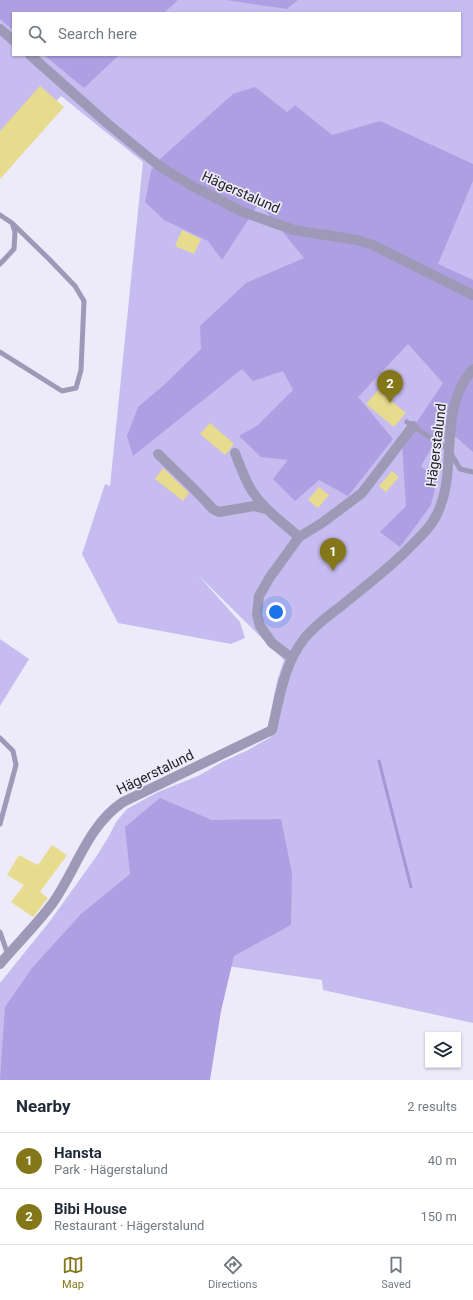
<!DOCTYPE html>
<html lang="en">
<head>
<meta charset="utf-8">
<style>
	body { margin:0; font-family:Roboto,sans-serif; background:#f2f2f3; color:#1f2937 }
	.controls { position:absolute; right:12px; bottom:12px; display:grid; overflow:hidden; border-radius:0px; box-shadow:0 1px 3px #0004 }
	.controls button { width:36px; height:36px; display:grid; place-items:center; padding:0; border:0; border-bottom:1px solid #e0e1e3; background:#fff; color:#1f2937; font:20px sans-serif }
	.you { position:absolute; left:276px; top:612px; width:14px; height:14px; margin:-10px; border:3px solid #fff; border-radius:50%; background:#1a73e8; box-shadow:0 0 0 6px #1a73e833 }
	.badge { display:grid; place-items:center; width:26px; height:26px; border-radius:50%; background:#83771a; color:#fff; font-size:13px; font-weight:700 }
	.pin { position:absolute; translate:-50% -33px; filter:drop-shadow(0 1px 2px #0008) }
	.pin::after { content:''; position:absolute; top:21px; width:14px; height:12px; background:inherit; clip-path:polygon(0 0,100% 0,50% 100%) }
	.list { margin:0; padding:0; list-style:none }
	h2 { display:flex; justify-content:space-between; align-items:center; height:52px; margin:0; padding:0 16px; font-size:17px }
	h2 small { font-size:13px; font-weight:400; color:#747a83 }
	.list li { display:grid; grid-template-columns:26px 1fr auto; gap:12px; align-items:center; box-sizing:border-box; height:56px; padding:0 16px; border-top:1px solid #e0e1e3 }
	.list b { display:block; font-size:15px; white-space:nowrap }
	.list p { margin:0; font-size:13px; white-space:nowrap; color:#747a83 }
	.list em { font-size:13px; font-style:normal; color:#747a83 }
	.icon { flex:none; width:22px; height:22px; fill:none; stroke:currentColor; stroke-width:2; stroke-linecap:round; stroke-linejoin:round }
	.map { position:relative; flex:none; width:473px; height:1080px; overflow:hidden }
	.search { position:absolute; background:#fff; box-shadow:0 1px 3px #0004; left:12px; right:12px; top:12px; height:44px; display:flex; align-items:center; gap:10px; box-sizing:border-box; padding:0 14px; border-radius:0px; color:#747a83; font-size:15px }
	.sheet { height:164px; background:#fff }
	nav { display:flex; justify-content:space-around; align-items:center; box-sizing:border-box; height:56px; border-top:1px solid #e0e1e3; background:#fff; font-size:11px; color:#747a83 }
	nav a { display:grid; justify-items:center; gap:2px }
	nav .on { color:#83771a }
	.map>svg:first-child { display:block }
</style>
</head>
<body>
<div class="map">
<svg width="473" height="1080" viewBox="0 0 473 1080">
	<rect width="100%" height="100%" fill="#edebfa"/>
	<g fill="#c6bcf0" fill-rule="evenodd">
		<path d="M 0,0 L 473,0 L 473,1023 L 323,990 L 322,980 L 214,964 L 0,1080 L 0,983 L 50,921 L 96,857 L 109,836 L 116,822 L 127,809 L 158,792 L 198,776 L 222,762 L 248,750 L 271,737 L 273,701 L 277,681 L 284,660 L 198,575 L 240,622 L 245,638 L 231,644 L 118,623 L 82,554 L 105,484 L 110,486 L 143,162 L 61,96 L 0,163 ZM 13,13 L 460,13 L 460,55 L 13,55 Z"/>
		<path d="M 0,639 L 29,659 L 0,706 Z"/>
	</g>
	<g fill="#ae9fe3">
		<path d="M 0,0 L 178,0 L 164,13 L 13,13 L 13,30 L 0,19 Z"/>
		<path d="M 226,0 L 298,0 L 287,9 Z"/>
		<path d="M 44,55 L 119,55 L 84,88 Z"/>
		<path d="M 255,87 L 287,112 L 295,105 L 332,135 L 380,121 L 473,164 L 473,181 L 438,264 L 473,280 L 473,452 L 456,437 L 436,440 L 421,466 L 437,480 L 431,505 L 400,547 L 380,532 L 406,506 L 402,444 L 443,383 L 408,344 L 358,397 L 393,439 L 348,496 L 319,480 L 295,501 L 273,479 L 288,460 L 261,457 L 239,436 L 258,425 L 293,390 L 283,371 L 253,381 L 242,369 L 133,456 L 127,436 L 138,407 L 165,384 L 201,349 L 200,326 L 246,283 L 304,258 L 259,203 L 222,260 L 208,241 L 164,220 L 145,202 L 151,171 L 161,158 L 233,94 Z"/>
		<path d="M 160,798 L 212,820 L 281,819 L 292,873 L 291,925 L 234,956 L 221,1011 L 210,1080 L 0,1080 L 5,1007 L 32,968 L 81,914 L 130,874 L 125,827 Z"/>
	</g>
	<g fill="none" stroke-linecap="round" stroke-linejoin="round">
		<path stroke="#a495d9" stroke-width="3" d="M 379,761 L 411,887"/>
	</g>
	<g fill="#e7db8e">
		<path d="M 40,86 L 64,107 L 0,179 L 0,131 Z"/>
		<path d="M 182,230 L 201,239 L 194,254 L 175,246 Z"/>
		<path d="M 378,390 L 406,413 L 394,427 L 366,404 Z"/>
		<path d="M 210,423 L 234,444 L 225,455 L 200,434 Z"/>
		<path d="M 163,468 L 189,493 L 183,501 L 155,479 Z"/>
		<path d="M 392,471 L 399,477 L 386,492 L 379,486 Z"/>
		<path d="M 319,487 L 329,495 L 318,508 L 308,500 Z"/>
		<path d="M 52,845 L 67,855 L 40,892 L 48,898 L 33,917 L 11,902 L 24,885 L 7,875 L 19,855 L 38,865 Z"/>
	</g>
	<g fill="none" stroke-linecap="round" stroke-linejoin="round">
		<g stroke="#9f99b8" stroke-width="5">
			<path d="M 0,215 L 12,223 L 49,259 L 75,286 L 84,301 L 81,370 L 76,388 L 62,391 L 0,352"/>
			<path d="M 0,264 L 14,249 L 15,232 L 13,226"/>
			<path d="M 407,422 L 449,450 L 460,469 L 473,472"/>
			<path d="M 0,738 L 13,751 L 16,765 L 0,824"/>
			<path d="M 0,932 L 8,955"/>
		</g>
		<g stroke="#9f99b8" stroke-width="10">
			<path d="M 0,29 L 13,40"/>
			<path d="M 30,55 L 108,124 L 153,161 L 164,169 L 192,186 L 243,212 L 294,230 L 357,240 L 373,245 L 473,295"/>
			<path d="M 235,453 C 239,463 243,474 248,484 C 259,506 281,521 299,537"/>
			<path d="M 158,454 L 193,488 L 213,509 L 219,512 L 254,506 L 266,509"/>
			<path d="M 292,658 L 272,643 L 260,626 L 257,615 L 259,596 L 270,577 L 299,537 L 322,523 L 362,493 L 413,426"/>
			<path d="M 0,964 C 17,944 37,924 52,904 C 76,871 87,826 123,802 L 272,730 C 279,699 284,664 304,639 C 314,626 327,617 340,607 C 364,587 390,568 411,546 C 420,537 429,529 435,518 C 461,471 435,413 473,369"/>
		</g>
	</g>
	<g text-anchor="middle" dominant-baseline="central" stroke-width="3.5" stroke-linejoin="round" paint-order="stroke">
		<g font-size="14" fill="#222227" stroke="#edebfa">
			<text transform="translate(241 192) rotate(24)">Hägerstalund</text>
			<text transform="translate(436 445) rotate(-83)">Hägerstalund</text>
			<text transform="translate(155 772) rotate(-26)">Hägerstalund</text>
		</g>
	</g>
</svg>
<div class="controls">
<button><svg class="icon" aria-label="layers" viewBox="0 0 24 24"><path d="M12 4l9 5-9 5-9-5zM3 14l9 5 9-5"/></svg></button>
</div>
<div class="you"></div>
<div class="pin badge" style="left:333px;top:571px">1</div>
<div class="pin badge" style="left:390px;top:403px">2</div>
<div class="search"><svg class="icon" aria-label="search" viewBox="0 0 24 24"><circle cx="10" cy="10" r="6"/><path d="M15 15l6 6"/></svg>Search here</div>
</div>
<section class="sheet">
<h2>Nearby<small>2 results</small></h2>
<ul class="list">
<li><span class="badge">1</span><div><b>Hansta</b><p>Park · Hägerstalund</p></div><em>40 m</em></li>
<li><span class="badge">2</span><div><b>Bibi House</b><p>Restaurant · Hägerstalund</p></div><em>150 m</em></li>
</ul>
</section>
<nav>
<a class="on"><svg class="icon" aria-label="map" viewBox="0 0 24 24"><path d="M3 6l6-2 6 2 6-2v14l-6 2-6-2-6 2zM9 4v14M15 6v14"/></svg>Map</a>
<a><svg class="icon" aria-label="directions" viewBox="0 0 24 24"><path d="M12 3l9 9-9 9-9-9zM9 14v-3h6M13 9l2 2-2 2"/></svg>Directions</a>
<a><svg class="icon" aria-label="saved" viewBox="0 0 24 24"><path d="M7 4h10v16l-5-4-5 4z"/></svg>Saved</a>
</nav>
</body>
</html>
